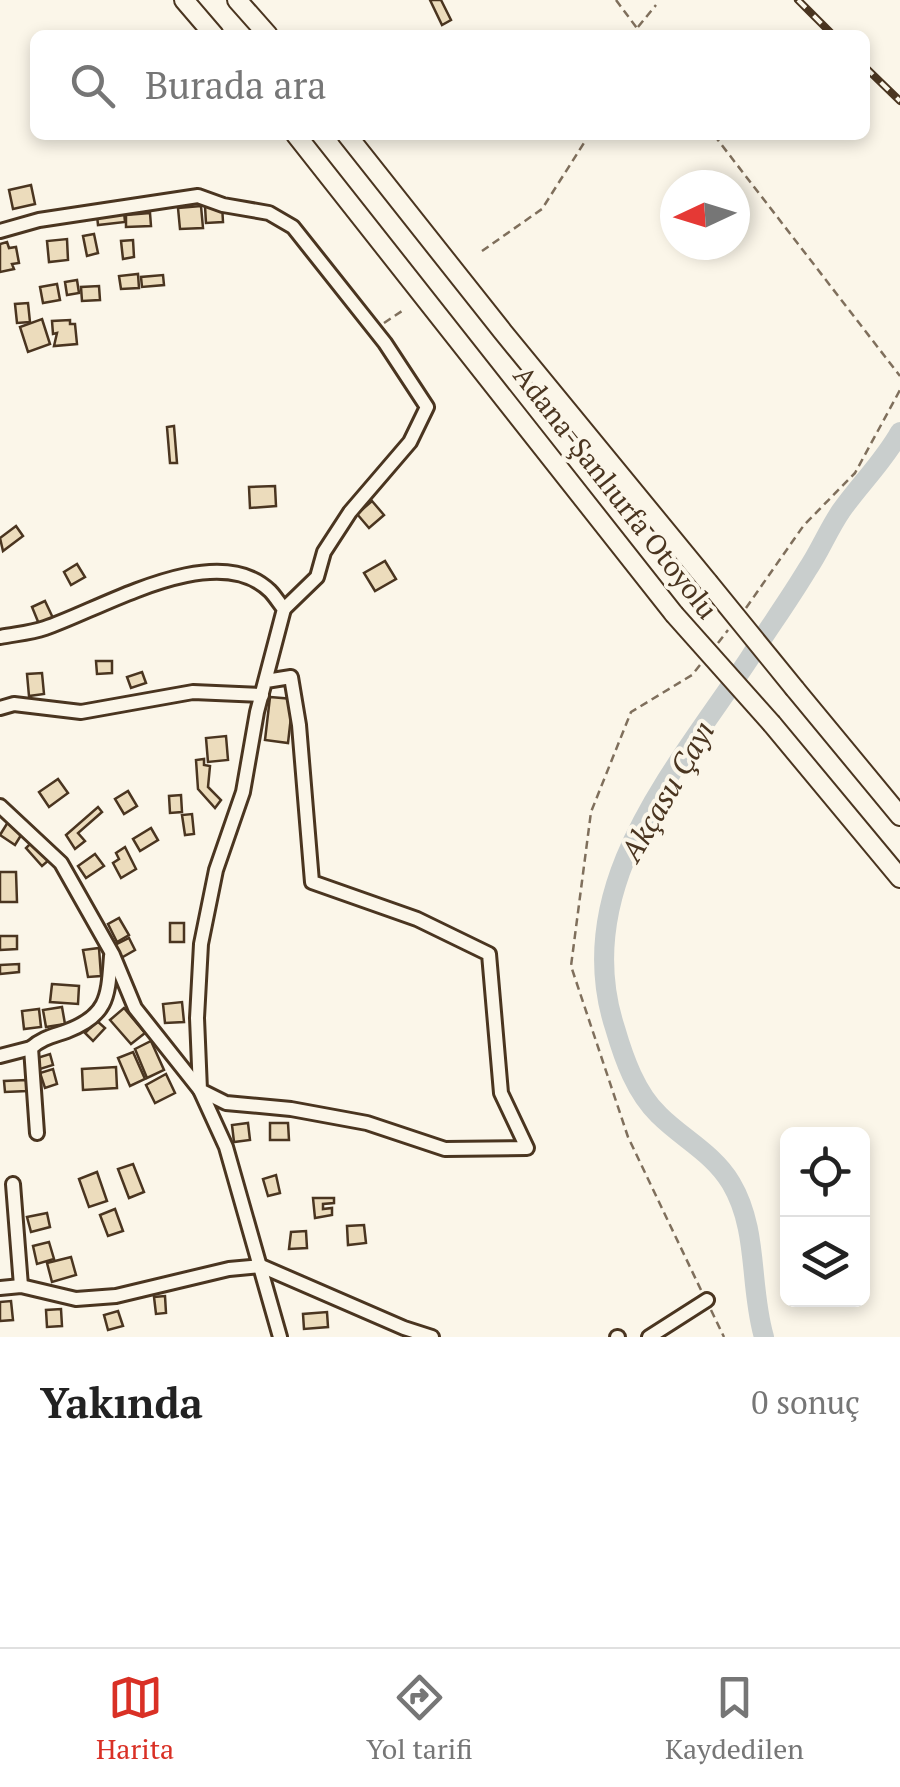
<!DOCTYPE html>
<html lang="tr">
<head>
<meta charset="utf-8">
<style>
	body { margin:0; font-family:"PT Serif",serif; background:#f6f6f6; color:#222 }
	.controls { position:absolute; right:30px; bottom:30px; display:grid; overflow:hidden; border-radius:15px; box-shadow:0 5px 15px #0003 }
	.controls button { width:90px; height:90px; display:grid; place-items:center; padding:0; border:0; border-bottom:2px solid #e0e0e0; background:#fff; color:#222; font:50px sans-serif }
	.compass { position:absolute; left:660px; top:170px; width:90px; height:90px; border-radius:50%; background:#fff; box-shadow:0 5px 15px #0003; rotate:266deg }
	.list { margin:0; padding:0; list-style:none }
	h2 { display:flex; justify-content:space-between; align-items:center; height:130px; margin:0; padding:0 40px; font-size:42px }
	h2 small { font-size:32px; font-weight:400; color:#767676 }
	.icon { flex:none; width:55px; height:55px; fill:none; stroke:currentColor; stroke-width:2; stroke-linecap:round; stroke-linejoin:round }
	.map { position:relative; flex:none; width:900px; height:1337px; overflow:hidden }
	.search { position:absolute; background:#fff; box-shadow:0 5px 15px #0003; left:30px; right:30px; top:30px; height:110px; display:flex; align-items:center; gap:25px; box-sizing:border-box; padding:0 35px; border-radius:15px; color:#767676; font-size:38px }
	.sheet { height:310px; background:#fff }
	nav { display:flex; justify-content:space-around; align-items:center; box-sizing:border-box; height:140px; border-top:2px solid #e0e0e0; background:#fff; font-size:28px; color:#767676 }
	nav a { display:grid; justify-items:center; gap:5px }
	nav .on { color:#d93025 }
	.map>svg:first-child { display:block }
</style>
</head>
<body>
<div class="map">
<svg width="900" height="1337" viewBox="0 0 900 1337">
	<rect width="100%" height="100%" fill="#fbf6e9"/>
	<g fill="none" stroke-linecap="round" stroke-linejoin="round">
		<path stroke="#c9cecd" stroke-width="20" d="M 764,1337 C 749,1286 759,1230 731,1183 C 713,1153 683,1139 659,1115 C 636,1093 624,1059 615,1028 C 569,887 676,769 749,659 C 768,629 789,600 807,570 C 820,551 828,530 841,511 C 860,484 884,461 900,432"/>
	</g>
	<g fill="#ecdcbc" stroke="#4a3520" stroke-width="2.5">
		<path d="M 430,0 L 441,0 L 451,20 L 442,25 Z"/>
		<path d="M 31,185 L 35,204 L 13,209 L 9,190 Z"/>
		<path d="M 222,205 L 223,222 L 206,223 L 205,206 Z"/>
		<path d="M 201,206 L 203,228 L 180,229 L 178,208 Z"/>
		<path d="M 124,212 L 125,222 L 98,225 L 97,215 Z"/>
		<path d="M 150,213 L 151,226 L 126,227 L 126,215 Z"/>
		<path d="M 94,234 L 98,253 L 87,256 L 83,236 Z"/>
		<path d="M 67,239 L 68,260 L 49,262 L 47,241 Z"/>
		<path d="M 133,240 L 134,257 L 123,259 L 121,241 Z"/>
		<path d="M 7,242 L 9,248 L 16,247 L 19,263 L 12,264 L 14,269 L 0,272 L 0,244 Z"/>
		<path d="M 138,274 L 139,288 L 121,289 L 119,276 Z"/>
		<path d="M 163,275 L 164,285 L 142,287 L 141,277 Z"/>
		<path d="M 77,280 L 79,293 L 67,295 L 65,282 Z"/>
		<path d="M 57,284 L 60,300 L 43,303 L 40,287 Z"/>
		<path d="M 99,286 L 100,300 L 82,301 L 81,287 Z"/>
		<path d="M 28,303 L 30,322 L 17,323 L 15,304 Z"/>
		<path d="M 42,319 L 50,344 L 28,352 L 20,327 Z"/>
		<path d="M 70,320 L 70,324 L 75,324 L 77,344 L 54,346 L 57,333 L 53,334 L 52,321 Z"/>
		<path d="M 174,426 L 177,463 L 170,463 L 167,427 Z"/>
		<path d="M 275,486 L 276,506 L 250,508 L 249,487 Z"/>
		<path d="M 372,501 L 384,515 L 369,528 L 357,514 Z"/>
		<path d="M 16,526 L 23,536 L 3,551 L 0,538 Z"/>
		<path d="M 385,561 L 396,579 L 375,591 L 364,573 Z"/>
		<path d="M 77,564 L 85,577 L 71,585 L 64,572 Z"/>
		<path d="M 45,601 L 53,618 L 39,624 L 32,607 Z"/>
		<path d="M 96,661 L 112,661 L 112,673 L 97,674 Z"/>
		<path d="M 142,672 L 146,683 L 131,688 L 127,677 Z"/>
		<path d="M 42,673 L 44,694 L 29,696 L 27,674 Z"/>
		<path d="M 270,697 L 293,699 L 288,743 L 265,740 Z"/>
		<path d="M 226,736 L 228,760 L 208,762 L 206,738 Z"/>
		<path d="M 204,759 L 204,765 L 210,766 L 208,787 L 221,800 L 215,808 L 198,789 L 196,760 Z"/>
		<path d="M 58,779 L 68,793 L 49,807 L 39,792 Z"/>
		<path d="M 128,791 L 137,806 L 124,814 L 115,799 Z"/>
		<path d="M 181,795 L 182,812 L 170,813 L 169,796 Z"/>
		<path d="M 98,807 L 102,812 L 78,833 L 85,841 L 75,849 L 66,835 Z"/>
		<path d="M 192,814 L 194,834 L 185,835 L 182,815 Z"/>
		<path d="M 8,822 L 23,832 L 15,845 L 0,835 Z"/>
		<path d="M 151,828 L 158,840 L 140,851 L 133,839 Z"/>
		<path d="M 32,842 L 49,860 L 42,866 L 26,848 Z"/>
		<path d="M 125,847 L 136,869 L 121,878 L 113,863 L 119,859 L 116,853 Z"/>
		<path d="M 95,854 L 104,866 L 86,878 L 78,866 Z"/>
		<path d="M 0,872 L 16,872 L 17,902 L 0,902 Z"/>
		<path d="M 119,918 L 129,935 L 117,942 L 108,924 Z"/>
		<rect x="170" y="923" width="14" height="19"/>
		<path d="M 0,936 L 17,936 L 17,949 L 0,950 Z"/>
		<path d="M 129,938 L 135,950 L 121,958 L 115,945 Z"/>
		<path d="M 99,948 L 101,976 L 88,977 L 83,950 Z"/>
		<path d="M 19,964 L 19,972 L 0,974 L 0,965 Z"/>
		<path d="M 52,984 L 79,986 L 78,1004 L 50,1002 Z"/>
		<path d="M 182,1002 L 184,1022 L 165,1023 L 163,1004 Z"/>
		<path d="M 62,1007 L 65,1024 L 46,1027 L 43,1010 Z"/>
		<path d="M 124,1008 L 145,1033 L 131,1044 L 110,1020 Z"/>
		<path d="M 39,1009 L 41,1027 L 24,1029 L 22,1011 Z"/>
		<path d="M 97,1021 L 105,1028 L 93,1041 L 85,1033 Z"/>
		<path d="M 151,1041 L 164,1070 L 147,1078 L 135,1049 Z"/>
		<path d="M 133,1052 L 145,1079 L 130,1086 L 118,1058 Z"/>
		<path d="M 50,1054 L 53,1065 L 40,1069 L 37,1058 Z"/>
		<path d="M 116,1067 L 117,1088 L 83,1090 L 82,1069 Z"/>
		<path d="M 53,1069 L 57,1084 L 45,1088 L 40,1073 Z"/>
		<path d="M 166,1074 L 175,1093 L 155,1103 L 146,1085 Z"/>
		<path d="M 26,1080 L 27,1091 L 5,1092 L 4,1081 Z"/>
		<path d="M 248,1123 L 250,1140 L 234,1142 L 232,1125 Z"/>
		<path d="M 270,1123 L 288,1123 L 289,1140 L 270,1140 Z"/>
		<path d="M 133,1164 L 144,1192 L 129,1198 L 118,1169 Z"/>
		<path d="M 97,1172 L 107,1201 L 89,1207 L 79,1179 Z"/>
		<path d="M 276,1175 L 280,1193 L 268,1196 L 263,1179 Z"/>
		<path d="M 313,1198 L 334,1198 L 334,1203 L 323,1204 L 323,1209 L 332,1208 L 332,1215 L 315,1218 Z"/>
		<path d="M 115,1209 L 123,1231 L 108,1236 L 100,1215 Z"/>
		<path d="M 47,1213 L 50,1227 L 31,1232 L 27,1217 Z"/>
		<path d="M 364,1225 L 366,1243 L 348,1245 L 347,1226 Z"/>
		<path d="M 306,1231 L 307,1248 L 289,1249 L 291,1232 Z"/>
		<path d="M 49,1242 L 54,1259 L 37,1264 L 33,1246 Z"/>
		<path d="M 71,1257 L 76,1275 L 52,1282 L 47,1263 Z"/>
		<path d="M 165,1296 L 166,1313 L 156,1314 L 154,1297 Z"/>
		<path d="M 11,1301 L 13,1320 L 0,1321 L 0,1302 Z"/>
		<path d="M 61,1309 L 62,1326 L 47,1327 L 46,1310 Z"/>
		<path d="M 118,1311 L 123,1326 L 108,1330 L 104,1315 Z"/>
		<path d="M 327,1312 L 328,1327 L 304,1329 L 303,1314 Z"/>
	</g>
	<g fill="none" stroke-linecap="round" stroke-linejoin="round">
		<g stroke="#4a3520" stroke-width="18">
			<g id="minor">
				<path d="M 0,231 L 39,220 L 198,196 L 223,205 L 269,213 L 293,227 L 385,343 L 427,407 L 410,442 L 350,512 L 324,552 L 317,577 L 284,609"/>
				<path d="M 0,637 C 15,634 31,633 45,628 C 102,609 216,538 270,591 C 275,596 279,603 284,609 L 257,712 L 243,792 L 216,870 L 201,944 L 197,1018 L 200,1090 L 226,1103 L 291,1109 L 367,1123 L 445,1149 L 527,1148 L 501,1093 L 489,954 L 417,919 L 312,882 L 299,725 L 291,677 L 266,681"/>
				<path d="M 0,708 L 14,704 L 81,712 L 193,692 L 262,695"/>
				<path d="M 0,806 L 61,863 L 113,955 L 135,1008 L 200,1090 L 226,1147 L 280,1337"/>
				<path d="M 0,1056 L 31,1048"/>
				<path d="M 37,1133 L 31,1048 C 42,1038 53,1036 67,1031 C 109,1015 108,995 111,956"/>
				<path d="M 13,1184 L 21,1286"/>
				<path d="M 0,1288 L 21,1286 L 76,1299 L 116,1296 L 229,1269 L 261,1266 L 404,1328 L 432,1337"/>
				<path d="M 617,1337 L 618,1337"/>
				<path d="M 649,1337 L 707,1300"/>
			</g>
		</g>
		<g stroke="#4a3520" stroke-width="22">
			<g id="highway">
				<path d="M 184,0 L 214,35"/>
				<path d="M 237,0 L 268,35"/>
				<path d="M 296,135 L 674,614"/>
				<path d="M 347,135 L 503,332 L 708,582"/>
				<path d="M 795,689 L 900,816"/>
				<path d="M 772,724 L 900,878"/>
			</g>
		</g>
		<g stroke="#7f6f5c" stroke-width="2.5" stroke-dasharray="8 5" stroke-linecap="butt">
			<path d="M 616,0 L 642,35"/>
			<path d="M 638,27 L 656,5"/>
			<path d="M 714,135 L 900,376"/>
			<path d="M 482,251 L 542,209 L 589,135"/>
			<path d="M 384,323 L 405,309"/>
			<path d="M 746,608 L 804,525 L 855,473 L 900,390"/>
			<path d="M 718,643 L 728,630"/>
			<path d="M 700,665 L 692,675 L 631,712 L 591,812 L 571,966 L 628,1137 L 701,1290"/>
			<path d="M 711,1310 L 724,1337"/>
		</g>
		<use href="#minor" stroke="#fbf6e9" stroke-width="12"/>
		<use href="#highway" stroke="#fbf6e9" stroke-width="18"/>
		<g stroke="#4a3520" stroke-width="8">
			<g id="rail">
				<path d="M 798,0 L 833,35"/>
				<path d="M 865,67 L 900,101"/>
			</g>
		</g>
		<use href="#rail" stroke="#fbf6e9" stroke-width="4" stroke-dasharray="11" stroke-linecap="butt"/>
		<g stroke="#4a3520" stroke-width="22" stroke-linecap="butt">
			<g id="highway-bridge">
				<path d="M 708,582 L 795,689"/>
				<path d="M 674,614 L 772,724"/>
			</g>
		</g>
		<use href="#highway-bridge" stroke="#fbf6e9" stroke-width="18"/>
	</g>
	<g text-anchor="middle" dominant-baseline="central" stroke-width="8" stroke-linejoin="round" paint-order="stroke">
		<g font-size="28" fill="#4a3520" stroke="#fbf6e9">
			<text transform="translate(616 492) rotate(52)">Adana-Şanlıurfa Otoyolu</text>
		</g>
		<g font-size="30" font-style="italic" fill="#4a3520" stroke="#fbf6e9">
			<text transform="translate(667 791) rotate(-60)">Akçasu Çayı</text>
		</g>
	</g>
</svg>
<div class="controls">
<button><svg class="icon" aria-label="locate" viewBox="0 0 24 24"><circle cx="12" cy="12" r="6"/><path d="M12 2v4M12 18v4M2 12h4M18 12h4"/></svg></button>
<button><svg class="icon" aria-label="layers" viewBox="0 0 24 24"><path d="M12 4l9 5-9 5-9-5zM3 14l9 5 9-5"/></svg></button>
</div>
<svg class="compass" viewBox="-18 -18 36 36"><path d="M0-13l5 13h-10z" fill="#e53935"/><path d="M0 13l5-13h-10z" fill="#767676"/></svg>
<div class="search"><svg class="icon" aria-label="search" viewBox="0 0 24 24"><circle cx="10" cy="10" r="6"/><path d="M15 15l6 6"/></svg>Burada ara</div>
</div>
<section class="sheet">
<h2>Yakında<small>0 sonuç</small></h2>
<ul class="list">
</ul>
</section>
<nav>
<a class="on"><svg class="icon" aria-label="map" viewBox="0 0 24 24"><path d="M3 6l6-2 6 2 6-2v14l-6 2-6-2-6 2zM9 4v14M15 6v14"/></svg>Harita</a>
<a><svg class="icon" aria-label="directions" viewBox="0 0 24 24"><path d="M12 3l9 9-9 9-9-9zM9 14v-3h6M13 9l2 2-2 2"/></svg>Yol tarifi</a>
<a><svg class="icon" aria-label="saved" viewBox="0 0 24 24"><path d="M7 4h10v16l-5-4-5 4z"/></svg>Kaydedilen</a>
</nav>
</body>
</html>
